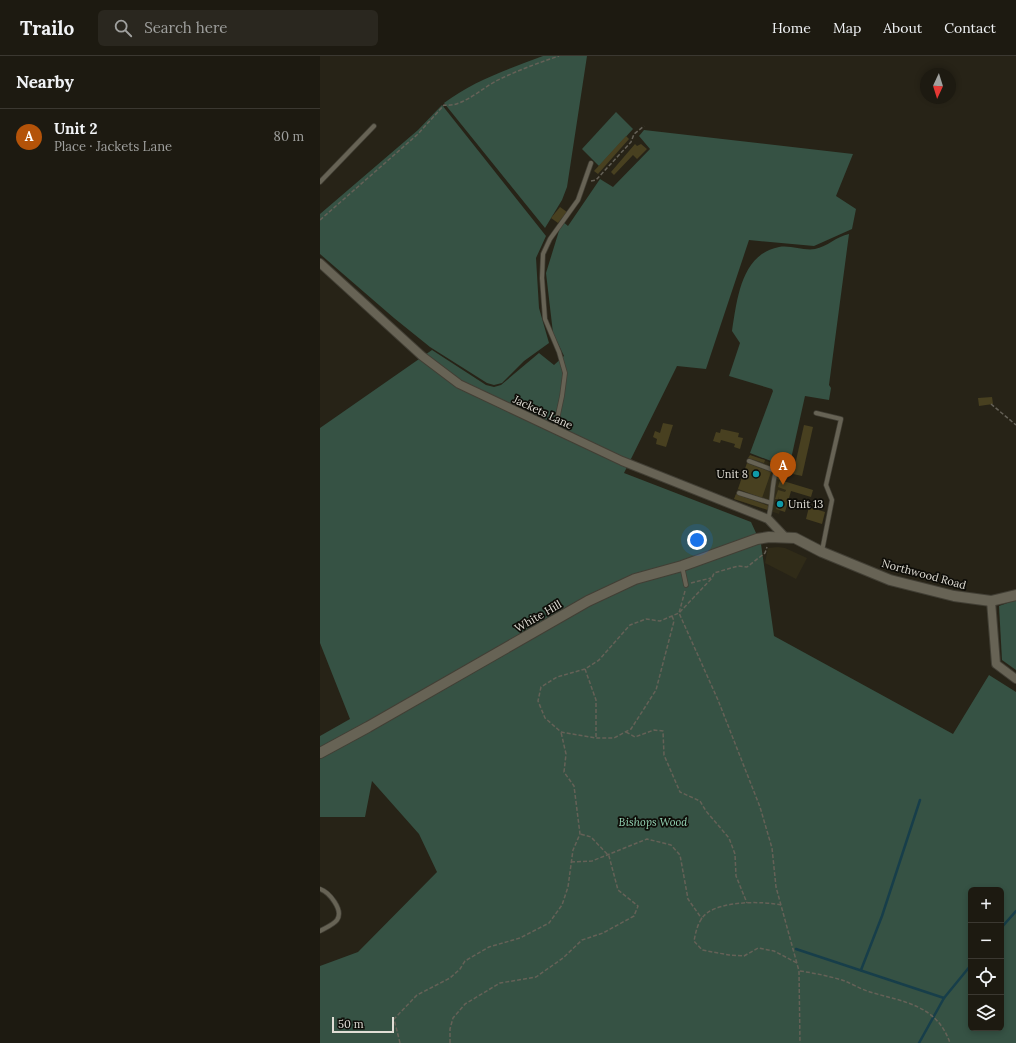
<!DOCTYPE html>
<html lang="en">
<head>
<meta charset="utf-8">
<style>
	body { margin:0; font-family:Lora,serif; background:#2a271f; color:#f1f3f6 }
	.controls { position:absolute; right:12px; bottom:12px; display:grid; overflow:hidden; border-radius:6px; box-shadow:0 2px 6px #0003 }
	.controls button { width:36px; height:36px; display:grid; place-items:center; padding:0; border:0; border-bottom:1px solid #3b3831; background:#1d1a11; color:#f1f3f6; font:20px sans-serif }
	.compass { position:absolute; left:600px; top:12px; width:36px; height:36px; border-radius:50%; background:#1d1a11; box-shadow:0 2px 6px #0003; rotate:184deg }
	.scale { position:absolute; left:12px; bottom:10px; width:62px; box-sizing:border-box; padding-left:4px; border:2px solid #e0ddd5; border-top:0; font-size:11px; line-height:14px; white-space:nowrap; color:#e0ddd5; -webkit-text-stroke:3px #0e0d08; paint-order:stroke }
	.you { position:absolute; left:377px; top:484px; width:14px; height:14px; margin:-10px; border:3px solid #fff; border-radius:50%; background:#1a73e8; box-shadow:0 0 0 6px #1a73e833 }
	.badge { display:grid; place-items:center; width:26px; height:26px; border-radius:50%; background:#b45309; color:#fff; font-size:13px; font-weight:700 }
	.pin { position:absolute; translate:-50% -33px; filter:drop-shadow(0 1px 2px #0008) }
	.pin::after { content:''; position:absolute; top:21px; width:14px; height:12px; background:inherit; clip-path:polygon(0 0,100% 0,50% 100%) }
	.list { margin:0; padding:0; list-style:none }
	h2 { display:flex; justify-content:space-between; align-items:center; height:52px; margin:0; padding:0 16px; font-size:17px }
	h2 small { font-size:13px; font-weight:400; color:#a0a19f }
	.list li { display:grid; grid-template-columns:26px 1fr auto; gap:12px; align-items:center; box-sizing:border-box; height:56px; padding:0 16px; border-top:1px solid #3b3831 }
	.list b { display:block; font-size:15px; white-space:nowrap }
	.list p { margin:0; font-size:13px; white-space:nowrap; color:#a0a19f }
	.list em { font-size:13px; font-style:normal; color:#a0a19f }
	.icon { flex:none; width:22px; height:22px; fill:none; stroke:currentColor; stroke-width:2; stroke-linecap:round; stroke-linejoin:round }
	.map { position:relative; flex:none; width:696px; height:987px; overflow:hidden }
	header { display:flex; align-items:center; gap:24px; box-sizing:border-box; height:56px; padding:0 20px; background:#1d1a11; border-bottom:1px solid #3b3831 }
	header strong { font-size:19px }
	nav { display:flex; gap:22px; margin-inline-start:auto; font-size:14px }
	.search { width:280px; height:36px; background:#2a271f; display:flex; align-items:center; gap:10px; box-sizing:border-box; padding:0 14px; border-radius:6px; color:#a0a19f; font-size:15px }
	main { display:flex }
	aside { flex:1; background:#1d1a11 }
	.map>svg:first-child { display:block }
</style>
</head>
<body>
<header>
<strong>Trailo</strong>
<div class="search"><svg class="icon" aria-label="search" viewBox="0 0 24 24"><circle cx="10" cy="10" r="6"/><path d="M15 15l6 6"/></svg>Search here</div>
<nav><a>Home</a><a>Map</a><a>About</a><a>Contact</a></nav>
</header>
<main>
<aside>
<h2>Nearby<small></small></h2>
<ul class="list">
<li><span class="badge">A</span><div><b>Unit 2</b><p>Place · Jackets Lane</p></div><em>80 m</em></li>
</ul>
</aside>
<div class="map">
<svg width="696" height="987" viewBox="0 0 696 987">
	<rect width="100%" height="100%" fill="#272317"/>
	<g fill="#302b18">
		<path d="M 430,399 L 463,411 L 460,424 L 466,433 L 459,458 L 414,443 Z"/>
		<path d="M 458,491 L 465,492 L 487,502 L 476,523 L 445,507 L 448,492 Z"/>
	</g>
	<g fill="#365244" fill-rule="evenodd">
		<path d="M 223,0 L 267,0 L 247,131 L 242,144 L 225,172 L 124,47 C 153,25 188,13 223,0 Z"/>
		<path d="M 122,49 L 226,180 L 216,202 L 219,252 L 229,287 L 204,305 L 182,327 L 174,329 L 167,327 L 110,291 L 74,262 L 0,198 L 0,158 L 98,74 Z"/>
		<path d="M 296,56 L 313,73 L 279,110 L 262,93 Z"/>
		<path d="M 324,74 L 533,98 L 516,140 L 536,153 L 532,173 L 494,190 L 429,184 L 386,313 L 357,310 L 304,417 L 431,466 L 441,488 L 454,580 L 633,678 L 669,619 L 696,636 L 696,987 L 0,987 L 0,910 L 38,896 L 117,816 L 99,778 L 52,725 L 45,761 L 0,761 L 0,680 L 30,663 L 0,587 L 0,372 L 112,294 L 166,329 L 174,331 L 181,329 L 219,297 L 234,309 L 244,300 L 233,277 L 226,217 L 242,165 L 248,170 L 280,123 L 293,131 L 330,93 L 319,80 ZM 651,834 L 681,834 L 681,972 L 651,972 Z"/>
		<path d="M 529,178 L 509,329 L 511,332 L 509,344 L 485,340 L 469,412 L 430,397 L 453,335 L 452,333 L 409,320 L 420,287 L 412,275 C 417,244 421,198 459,191 C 471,189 484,195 495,193 C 507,191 517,180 529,178 Z"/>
		<path d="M 696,544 L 696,614 L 682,604 L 679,550 Z"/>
	</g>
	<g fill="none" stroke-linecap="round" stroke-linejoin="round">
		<g stroke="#173e4a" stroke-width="2.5">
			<path d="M 681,872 L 696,855"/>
			<path d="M 476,893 L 624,942"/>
			<path d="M 541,914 L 562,860 L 600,744"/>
			<path d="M 599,987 L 624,942 L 651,909"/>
		</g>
	</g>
	<g fill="#484020">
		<path d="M 306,80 L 309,83 L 278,118 L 274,115 Z"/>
		<path d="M 315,88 L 317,90 L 321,88 L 327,93 L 317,103 L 313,99 L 294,119 L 291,116 Z"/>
		<path d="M 240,151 L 247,156 L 238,167 L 231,162 Z"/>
		<path d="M 672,341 L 673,348 L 659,350 L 658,342 Z"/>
		<path d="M 343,367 L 353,369 L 346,391 L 336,388 L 337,383 L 333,381 L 335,375 L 340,377 Z"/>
		<path d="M 484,369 L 493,371 L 482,420 L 473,418 Z"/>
		<path d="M 401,373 L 419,377 L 418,381 L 423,382 L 420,393 L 414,391 L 415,388 L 401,384 L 400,387 L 393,385 L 396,376 L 400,377 Z"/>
		<path d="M 430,399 L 445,404 L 444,407 L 428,402 Z"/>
		<path d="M 427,407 L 451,416 L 442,442 L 418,433 Z"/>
		<path d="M 452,407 L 463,411 L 460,424 L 457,423 L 459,413 L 451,410 Z"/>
		<path d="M 460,424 L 493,434 L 491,441 L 471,435 L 465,456 L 456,453 L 459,441 L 458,443 L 455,443 L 458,434 L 465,436 L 466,434 L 458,431 Z"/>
		<path d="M 416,438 L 449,450 L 448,454 L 414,443 Z"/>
		<path d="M 489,451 L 505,456 L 502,468 L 486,463 Z"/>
	</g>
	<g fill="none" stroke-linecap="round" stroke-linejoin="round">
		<g stroke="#423f35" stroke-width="5.5">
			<g id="service">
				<path d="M 0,126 L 54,70"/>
				<path d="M 496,357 L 521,363 L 506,429 L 512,444 L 502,495"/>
				<path d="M 235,373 L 242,340 L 245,317 L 239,296 L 225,263 L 222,222 L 223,198 L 230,183 L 258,144 L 271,107"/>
				<path d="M 429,405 L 456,415 C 451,431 453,447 448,463"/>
				<path d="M 419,437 L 451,447"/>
				<path d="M 362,510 L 366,529"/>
				<path d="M 0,833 C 9,836 24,854 17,864 C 13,869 5,872 0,875"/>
			</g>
		</g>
		<g stroke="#423f35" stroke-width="10">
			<g id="minor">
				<path d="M 0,207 L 102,300 L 139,328 L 302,405 L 448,463 L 464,480"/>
				<path d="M 671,545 L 676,608 L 696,623"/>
			</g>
		</g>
		<g stroke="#423f35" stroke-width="12">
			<path id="tertiary" d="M 0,697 L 48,671 L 268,545 L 315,523 L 362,510 L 437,483 L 449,481 L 475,482 L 502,496 L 570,524 L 634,540 L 671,545 L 696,539"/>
		</g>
		<g stroke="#656157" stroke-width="1.5" stroke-dasharray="4 2" stroke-linecap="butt">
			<path d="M 271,125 L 276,124 L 311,86 L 314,78 L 324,70"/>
			<path d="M 0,164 L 98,78 L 124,49 C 141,52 161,33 176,25 C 196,15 218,7 239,0"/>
			<path d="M 671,348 L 696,369"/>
			<path d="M 371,527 L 391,522"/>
			<path d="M 365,535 L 359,557 L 398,644 L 440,751 L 452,792 L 456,831 L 479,915 L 480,987"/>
			<path d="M 352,560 L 354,565 L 336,634 L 311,673 L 294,682 L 276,682 L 241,676 L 225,662 L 218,645 L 221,631 L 237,621 L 265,613 L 279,604 L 310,569 L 326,563 L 340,565 L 359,557 L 392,522 L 394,517 L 418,510 L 427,511 L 445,497 L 447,491"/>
			<path d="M 265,613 L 276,644 L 276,682"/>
			<path d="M 306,676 L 315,681 L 334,674 L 343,675 L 344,699 L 360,736 L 380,745 L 386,755 L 409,782 L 415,798 L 416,820 L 427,847"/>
			<path d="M 251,806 L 272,805 L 327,783 L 351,789 L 360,799 L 368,843 L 382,863"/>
			<path d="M 461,849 C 442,845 403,845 387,857 C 378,864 376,875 374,885 L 382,894 L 409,899 L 424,900 L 438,892 L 454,895 L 477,907"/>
			<path d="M 480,915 C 494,917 508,920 522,924 C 531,927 540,933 550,936 C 584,946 617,949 630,987"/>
			<path d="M 80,987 L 74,963 L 97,939 L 130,922 L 140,913 L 145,905 L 169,891 L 200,882 L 229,867 L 242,849 L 248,831 L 253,794 L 260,778 L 254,730 L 244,716 L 246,698 L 241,676"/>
			<path d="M 130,987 L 130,973 L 133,962 L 145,948 L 180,927 L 216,921 L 243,902 L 262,884 L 283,877 L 314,860 L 318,850 L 298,834 L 289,800 L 271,781 L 260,778"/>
		</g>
		<use href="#service" stroke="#676355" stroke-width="4"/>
		<use href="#minor" stroke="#676355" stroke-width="8"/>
		<use href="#tertiary" stroke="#676355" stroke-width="10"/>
	</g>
	<g fill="#0f9aa8" stroke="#0e0d08" stroke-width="1.5">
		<circle cx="436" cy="418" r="4"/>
		<circle cx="460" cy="448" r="4"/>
	</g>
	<g text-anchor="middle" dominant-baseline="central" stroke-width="3.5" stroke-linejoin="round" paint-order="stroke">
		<g font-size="11" fill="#e0ddd5" stroke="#0e0d08">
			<text transform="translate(223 356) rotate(25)">Jackets Lane</text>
			<text transform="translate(604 518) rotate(15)">Northwood Road</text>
			<text transform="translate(218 560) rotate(-30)">White Hill</text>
		</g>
		<g font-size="11" fill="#e0ddd5" stroke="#0e0d08" text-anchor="end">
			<text x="428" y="418">Unit 8</text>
			<text x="468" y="448" text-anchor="start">Unit 13</text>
		</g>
		<g font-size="11" font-style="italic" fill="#97d7b8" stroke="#0e0d08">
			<text x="333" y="766">Bishops Wood</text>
		</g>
	</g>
</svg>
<div class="controls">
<button>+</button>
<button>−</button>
<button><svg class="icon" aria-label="locate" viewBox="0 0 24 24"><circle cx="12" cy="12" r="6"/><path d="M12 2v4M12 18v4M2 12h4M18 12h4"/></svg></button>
<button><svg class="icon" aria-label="layers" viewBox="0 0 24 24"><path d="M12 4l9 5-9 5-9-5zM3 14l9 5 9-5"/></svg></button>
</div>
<svg class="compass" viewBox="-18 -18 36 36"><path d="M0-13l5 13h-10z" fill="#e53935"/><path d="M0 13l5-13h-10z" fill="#a0a19f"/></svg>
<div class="scale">50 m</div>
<div class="you"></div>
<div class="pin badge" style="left:463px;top:429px">A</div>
</div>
</main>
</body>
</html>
